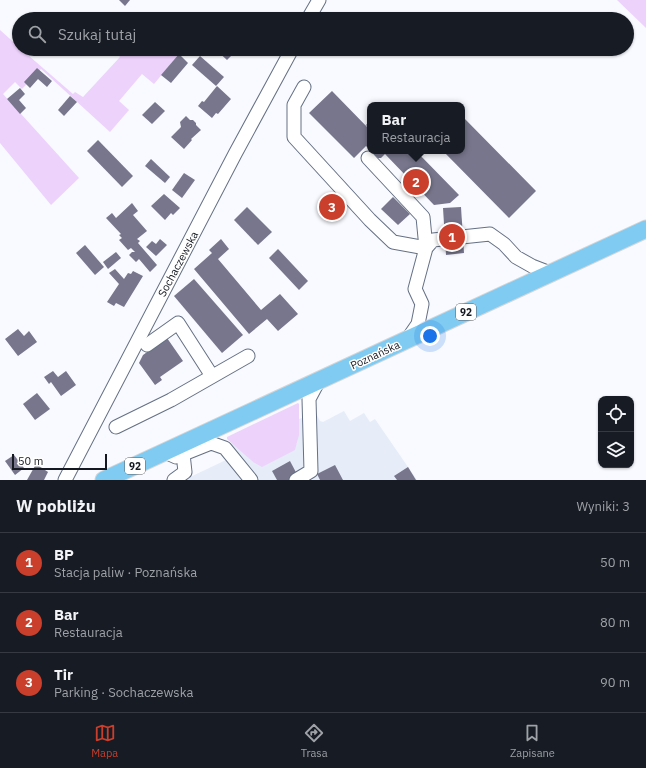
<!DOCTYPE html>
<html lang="pl">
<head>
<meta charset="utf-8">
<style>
	body { margin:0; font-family:"IBM Plex Sans",sans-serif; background:#20242c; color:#f1f3f6 }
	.controls { position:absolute; right:12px; bottom:12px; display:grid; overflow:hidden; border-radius:8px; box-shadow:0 1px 3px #0004 }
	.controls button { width:36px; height:36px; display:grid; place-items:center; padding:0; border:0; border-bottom:1px solid #363941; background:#171b24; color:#f1f3f6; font:20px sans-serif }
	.scale { position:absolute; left:12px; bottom:10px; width:95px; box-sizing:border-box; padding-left:4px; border:2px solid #141820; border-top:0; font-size:11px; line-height:14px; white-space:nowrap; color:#141820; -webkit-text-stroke:3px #fff; paint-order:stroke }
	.you { position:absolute; left:430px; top:336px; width:14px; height:14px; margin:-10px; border:3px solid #fff; border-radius:50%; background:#1a73e8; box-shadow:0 0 0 6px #1a73e833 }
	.badge { display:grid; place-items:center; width:26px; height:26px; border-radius:50%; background:#ca3e2c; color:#fff; font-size:13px; font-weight:700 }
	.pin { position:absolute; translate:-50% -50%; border:2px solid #fff; box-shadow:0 1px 4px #0006 }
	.popup { position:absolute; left:367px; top:102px; width:98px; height:52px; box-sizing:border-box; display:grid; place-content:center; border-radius:8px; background:#171b24; filter:drop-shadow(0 1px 3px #0005); font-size:13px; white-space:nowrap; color:#9ea1a6 }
	.popup b { font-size:15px; color:#f1f3f6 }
	.popup::after { content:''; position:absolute; left:50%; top:100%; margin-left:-8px; border:8px solid transparent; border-top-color:#171b24 }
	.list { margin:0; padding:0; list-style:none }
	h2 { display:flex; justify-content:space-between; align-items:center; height:52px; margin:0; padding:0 16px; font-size:17px }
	h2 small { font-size:13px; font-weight:400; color:#9ea1a6 }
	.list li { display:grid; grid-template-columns:26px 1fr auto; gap:12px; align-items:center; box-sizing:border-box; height:60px; padding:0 16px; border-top:1px solid #363941 }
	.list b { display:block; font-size:15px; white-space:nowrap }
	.list p { margin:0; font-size:13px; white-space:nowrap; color:#9ea1a6 }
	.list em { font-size:13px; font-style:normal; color:#9ea1a6 }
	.icon { flex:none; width:22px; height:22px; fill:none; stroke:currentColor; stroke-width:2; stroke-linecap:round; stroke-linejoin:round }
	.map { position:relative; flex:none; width:646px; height:480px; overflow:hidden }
	.search { position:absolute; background:#171b24; box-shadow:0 1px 3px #0004; left:12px; right:12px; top:12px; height:44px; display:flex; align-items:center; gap:10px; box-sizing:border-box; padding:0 14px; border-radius:22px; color:#9ea1a6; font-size:15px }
	.sheet { height:232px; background:#171b24 }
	nav { display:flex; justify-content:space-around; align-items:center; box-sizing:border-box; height:56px; border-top:1px solid #363941; background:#171b24; font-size:11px; color:#9ea1a6 }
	nav a { display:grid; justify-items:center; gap:2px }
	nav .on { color:#ca3e2c }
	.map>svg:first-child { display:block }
</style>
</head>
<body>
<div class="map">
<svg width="646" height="480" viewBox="0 0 646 480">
	<rect width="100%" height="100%" fill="#f8faff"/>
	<path fill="#e6edf8" d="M 344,411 L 350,421 L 364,413 L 370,422 L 375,419 L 417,480 L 184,480 L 226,460 L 218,452 L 233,443 L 253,462 L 297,444 L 299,419 L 316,413 L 320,421 L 323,422 Z"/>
	<g fill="#edd2fc">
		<path d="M 617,0 L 646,0 L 646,28 Z"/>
		<path d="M 0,30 L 19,47 L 19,49 L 21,49 L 73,94 L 75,92 L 83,97 L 120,57 L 114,49 L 173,49 L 179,54 L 154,84 L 142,74 L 119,101 L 129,110 L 110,132 L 41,69 L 22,89 L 15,82 L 3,94 L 79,178 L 51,205 L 0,143 Z"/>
		<path d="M 298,403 L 299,404 L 299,435 L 295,450 L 262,467 L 253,462 L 227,439 L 227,437 Z"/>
	</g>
	<g fill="#77768c">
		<path d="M 119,0 L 130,0 L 125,6 Z"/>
		<path d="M 184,14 L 189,19 L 179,19 Z"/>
		<path d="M 215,49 L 227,49 L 233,54 L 227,60 Z"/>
		<path d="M 179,54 L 188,63 L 171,83 L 161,75 Z"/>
		<path d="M 200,56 L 224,77 L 216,86 L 192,65 Z"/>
		<path d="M 37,68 L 52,81 L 47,87 L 38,79 L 30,88 L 24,82 Z"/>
		<path d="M 217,86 L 231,99 L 218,114 L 216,113 L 212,118 L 198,106 L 202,101 L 204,102 Z"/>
		<path d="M 20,88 L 25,94 L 19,100 L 26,108 L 20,114 L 7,99 Z"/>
		<path d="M 332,91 L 370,130 L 370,150 L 366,146 L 354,158 L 309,113 Z"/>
		<path d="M 70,96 L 77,102 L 64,116 L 58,110 Z"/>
		<path d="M 155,102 L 165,111 L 152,124 L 142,115 Z"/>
		<path d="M 186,116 L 190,120 L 193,120 L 196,123 L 196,125 L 201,130 L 191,139 L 192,140 L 184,149 L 171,137 L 181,127 L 180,122 Z"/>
		<path d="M 462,116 L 536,191 L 509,218 L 443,151 L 462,151 Z"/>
		<path d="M 370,121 L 370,129 L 366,125 Z"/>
		<path d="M 98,140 L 133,176 L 122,187 L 87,151 Z"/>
		<path d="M 371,151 L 416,151 L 459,195 L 450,203 L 434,205 L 385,154 L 381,158 L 378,158 Z"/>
		<path d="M 151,159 L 170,177 L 165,183 L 145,166 Z"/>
		<path d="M 184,173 L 195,180 L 182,198 L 172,190 Z"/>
		<path d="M 164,194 L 180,208 L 173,215 L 171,213 L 165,220 L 151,206 Z"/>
		<path d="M 393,197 L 410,214 L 398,225 L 381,209 Z"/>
		<path d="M 132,203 L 138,211 L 133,215 L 147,231 L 137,239 L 140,241 L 138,243 L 157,265 L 150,272 L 139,259 L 136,262 L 129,255 L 132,252 L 135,252 L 131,248 L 128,250 L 119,240 L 122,238 L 119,235 L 121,234 L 106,218 L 112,213 L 116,218 Z"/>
		<path d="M 247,207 L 272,232 L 258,245 L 234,220 Z"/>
		<path d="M 461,207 L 464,253 L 446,255 L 443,208 Z"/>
		<path d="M 160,239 L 167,245 L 156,256 L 146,247 L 152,241 L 156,244 Z"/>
		<path d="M 221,239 L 229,249 L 218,259 L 261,310 L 280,294 L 298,314 L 278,331 L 267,319 L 249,334 L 194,269 L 212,253 L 209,250 Z"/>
		<path d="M 85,245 L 104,267 L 95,275 L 76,253 Z"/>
		<path d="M 278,249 L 308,281 L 299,290 L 269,258 Z"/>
		<path d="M 116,252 L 121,258 L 108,269 L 103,262 Z"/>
		<path d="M 115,269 L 124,279 L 128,273 L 131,274 L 133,271 L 143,276 L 124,307 L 116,303 L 114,306 L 107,302 L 119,284 L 109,273 Z"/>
		<path d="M 194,279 L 243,335 L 222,353 L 174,296 Z"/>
		<path d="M 18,329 L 24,336 L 29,331 L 37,342 L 18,356 L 5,339 Z"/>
		<path d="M 167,338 L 183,361 L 160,377 L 162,380 L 155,385 L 139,363 L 143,355 Z"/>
		<path d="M 53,371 L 58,377 L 66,371 L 76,385 L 61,396 L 51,382 L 49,384 L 44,377 Z"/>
		<path d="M 37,393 L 50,409 L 35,420 L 23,404 Z"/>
		<path d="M 14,455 L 24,468 L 15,475 L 5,461 Z"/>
		<path d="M 290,461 L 300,480 L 277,480 L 272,471 Z"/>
		<path d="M 36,464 L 48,472 L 44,480 L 27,480 Z"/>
		<path d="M 335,465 L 343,480 L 320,480 L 317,474 Z"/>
		<path d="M 408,467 L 416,480 L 397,480 L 394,476 Z"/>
	</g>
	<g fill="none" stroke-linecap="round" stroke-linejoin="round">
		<g stroke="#657084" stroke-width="15">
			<g id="minor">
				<path d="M 308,19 L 319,0"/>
				<path d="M 304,87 L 294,105 L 294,137 L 370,220 L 393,242 L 426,248 L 423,217 L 368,158"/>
				<path d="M 407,340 L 418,324 L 422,304 L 415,289 L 426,248 L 433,240 L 490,234 L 504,244 L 516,257 L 532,266 L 550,273"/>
				<path d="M 147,345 L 178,323 L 212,376"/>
				<path d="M 116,427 L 171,400 L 248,356"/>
				<path d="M 165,452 L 176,457 L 211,443 L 225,448 L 251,480"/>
				<path d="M 65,480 L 235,154 L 292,49"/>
				<path d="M 174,480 L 185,472 L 183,454 L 180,446"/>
				<path d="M 296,480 L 311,471 L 309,399 L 318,382"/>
			</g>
		</g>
		<g stroke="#d5d5d7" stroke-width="19">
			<path id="major" d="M 104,480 L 646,229"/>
		</g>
		<use href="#minor" stroke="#fff" stroke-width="13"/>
		<use href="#major" stroke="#7fcbf1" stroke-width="17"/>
	</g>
	<g text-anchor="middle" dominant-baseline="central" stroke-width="3" stroke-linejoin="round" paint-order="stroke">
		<g fill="#fff" stroke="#5a5d63" stroke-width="1">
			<rect x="456" y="304" width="20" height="16" rx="3"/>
			<rect x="125" y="458" width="20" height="16" rx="3"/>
		</g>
		<g font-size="10" font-weight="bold" fill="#141820">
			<text x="466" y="312">92</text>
			<text x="135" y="466">92</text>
		</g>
		<g font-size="11" fill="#141820" stroke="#fff">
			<text transform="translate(178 264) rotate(-62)">Sochaczewska</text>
			<text transform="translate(375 355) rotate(-25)">Poznańska</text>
		</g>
	</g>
</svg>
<div class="controls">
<button><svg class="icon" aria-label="locate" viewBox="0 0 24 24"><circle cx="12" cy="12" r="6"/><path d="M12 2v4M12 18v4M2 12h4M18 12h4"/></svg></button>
<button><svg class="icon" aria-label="layers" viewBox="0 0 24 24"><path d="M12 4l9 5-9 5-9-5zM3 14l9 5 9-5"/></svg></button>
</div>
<div class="scale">50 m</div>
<div class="you"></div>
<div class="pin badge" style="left:452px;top:237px">1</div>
<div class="pin badge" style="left:416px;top:182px">2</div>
<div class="popup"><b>Bar</b>Restauracja</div>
<div class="pin badge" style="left:332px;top:207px">3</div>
<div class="search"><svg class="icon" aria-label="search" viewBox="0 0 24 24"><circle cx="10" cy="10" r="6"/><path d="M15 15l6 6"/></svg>Szukaj tutaj</div>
</div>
<section class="sheet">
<h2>W pobliżu<small>Wyniki: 3</small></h2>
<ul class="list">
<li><span class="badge">1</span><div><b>BP</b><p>Stacja paliw · Poznańska</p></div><em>50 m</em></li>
<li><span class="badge">2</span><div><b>Bar</b><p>Restauracja</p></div><em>80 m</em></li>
<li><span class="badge">3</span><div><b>Tir</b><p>Parking · Sochaczewska</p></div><em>90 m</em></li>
</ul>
</section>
<nav>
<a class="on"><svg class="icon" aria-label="map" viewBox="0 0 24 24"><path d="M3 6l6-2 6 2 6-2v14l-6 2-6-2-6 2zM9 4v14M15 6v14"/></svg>Mapa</a>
<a><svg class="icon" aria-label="directions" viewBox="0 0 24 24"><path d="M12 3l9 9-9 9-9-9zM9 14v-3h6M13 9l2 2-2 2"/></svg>Trasa</a>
<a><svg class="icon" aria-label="saved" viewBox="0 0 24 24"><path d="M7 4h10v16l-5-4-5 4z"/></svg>Zapisane</a>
</nav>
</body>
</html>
